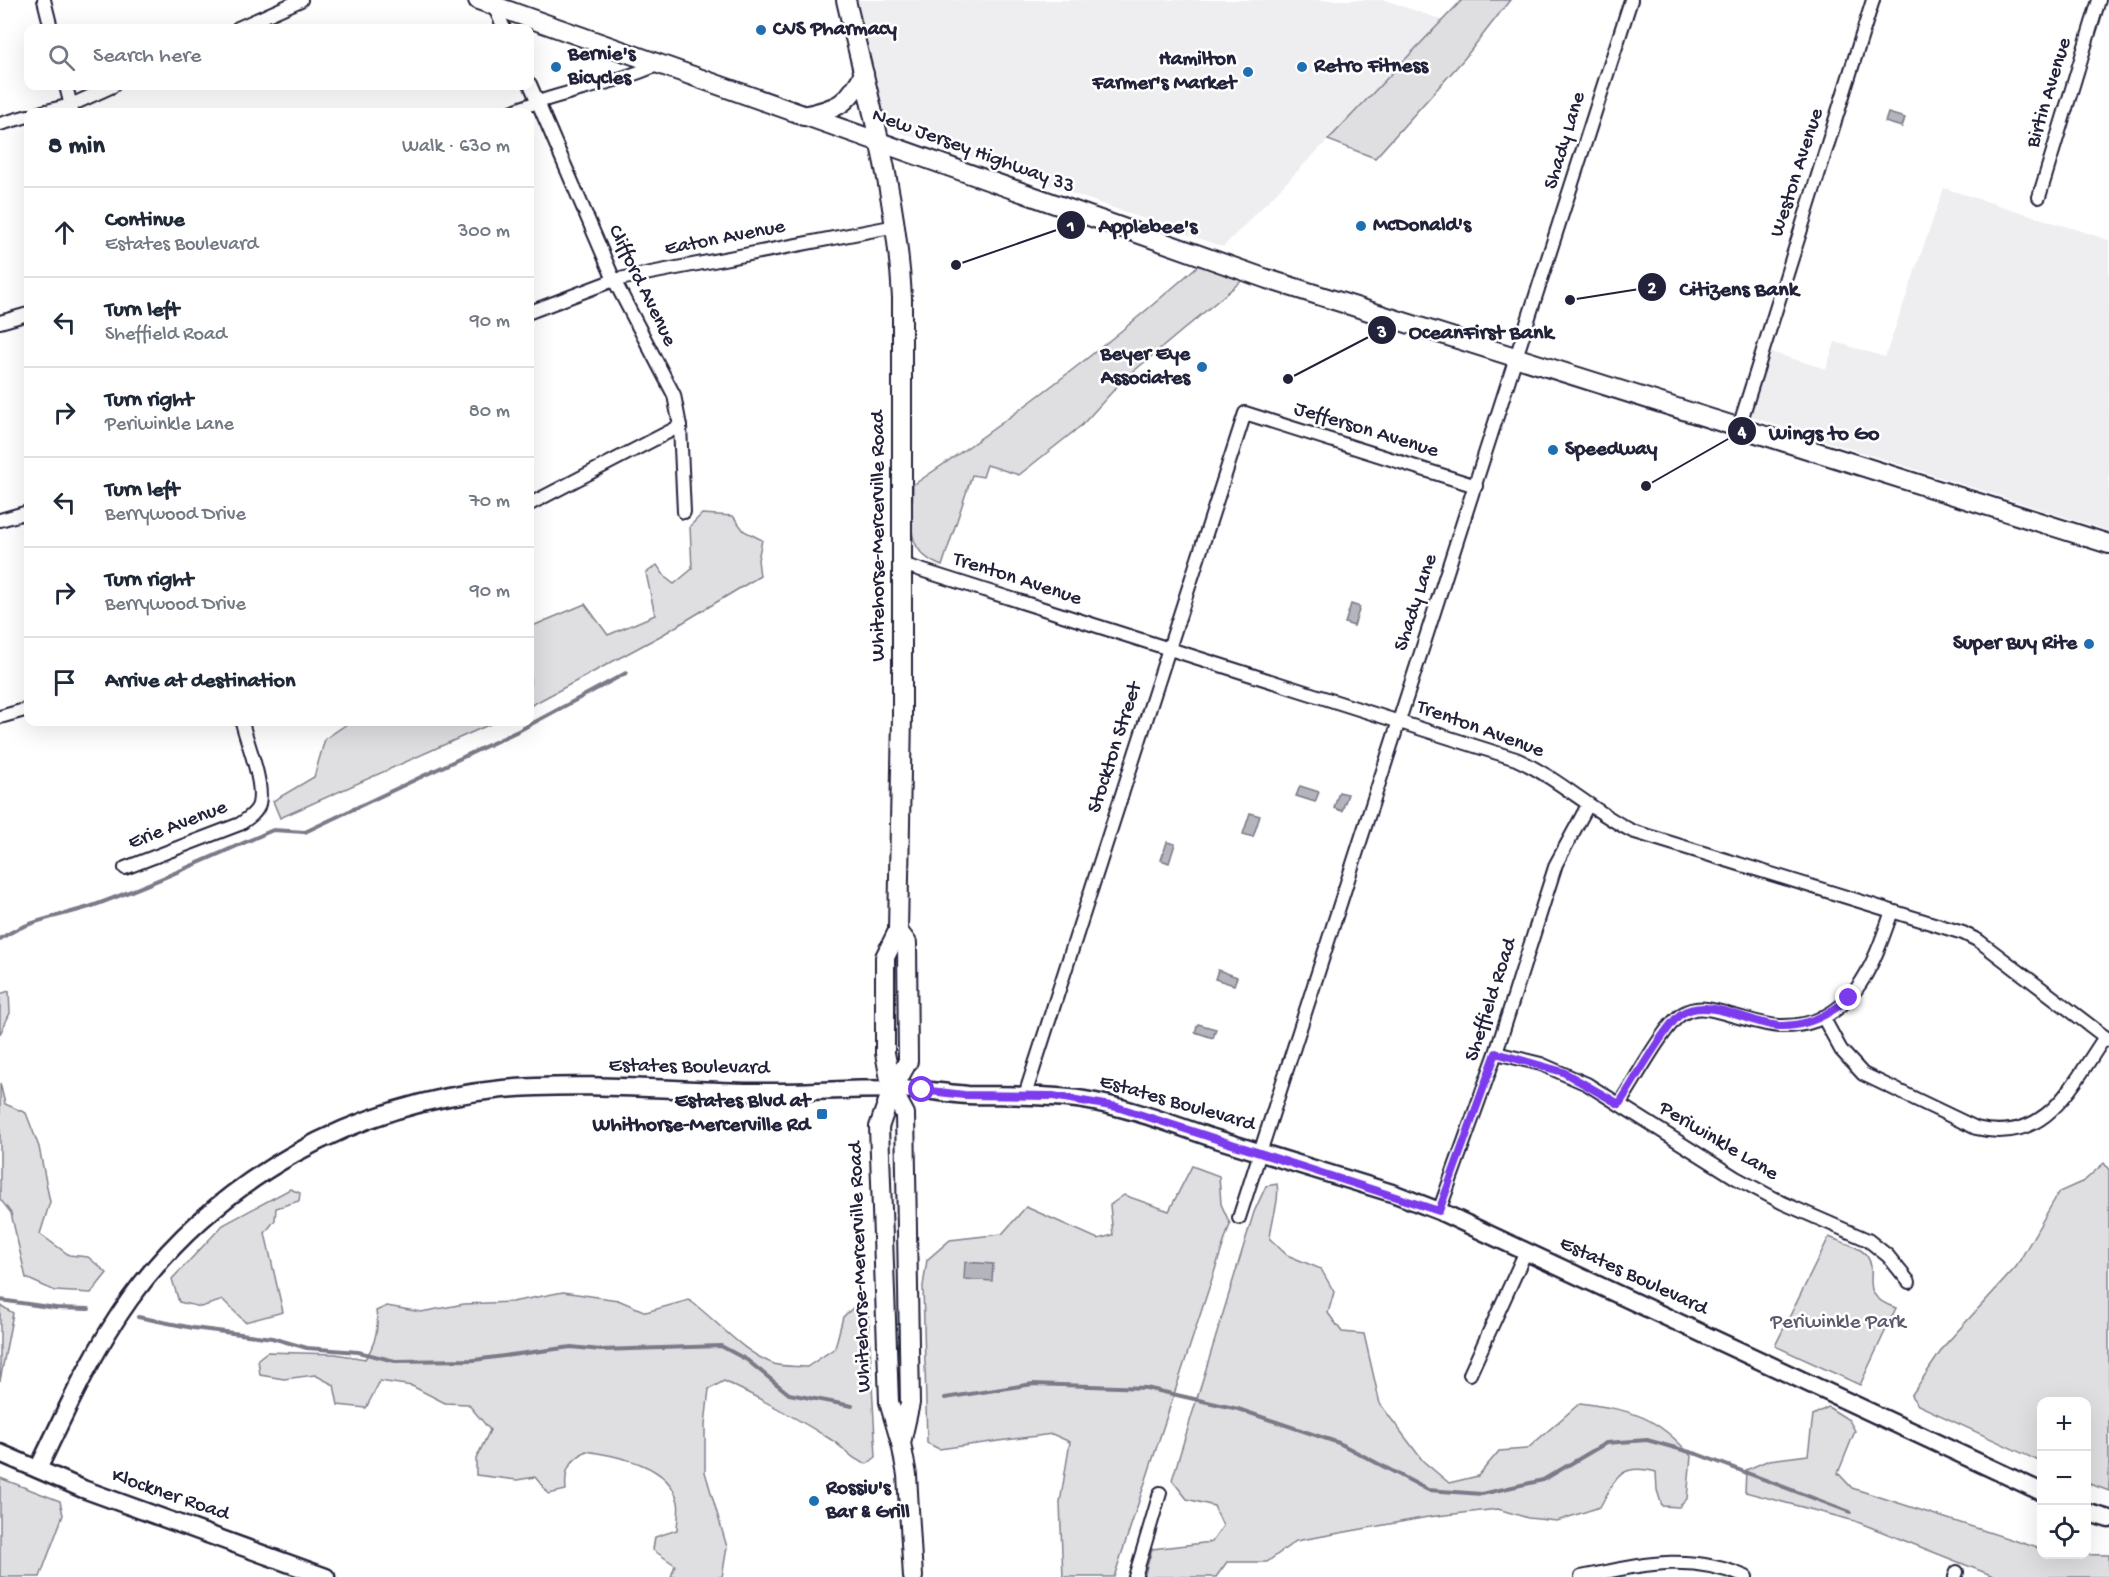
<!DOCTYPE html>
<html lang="en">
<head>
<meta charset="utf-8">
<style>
	body { margin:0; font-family:"Gochi Hand",sans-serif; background:#f2f2f3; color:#1f2937 }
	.controls { position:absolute; right:18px; bottom:18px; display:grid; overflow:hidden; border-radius:12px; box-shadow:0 6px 24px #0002 }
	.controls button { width:54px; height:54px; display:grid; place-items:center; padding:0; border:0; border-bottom:2px solid #e0e1e3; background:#fff; color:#1f2937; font:30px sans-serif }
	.stop { position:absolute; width:18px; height:18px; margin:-14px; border:4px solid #7c3aed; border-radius:50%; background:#fff }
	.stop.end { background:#7c3aed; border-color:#fff; box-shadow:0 2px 6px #0008 }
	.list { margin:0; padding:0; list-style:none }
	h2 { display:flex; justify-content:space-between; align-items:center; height:78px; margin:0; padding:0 24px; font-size:26px }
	h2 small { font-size:20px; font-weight:400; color:#747a83 }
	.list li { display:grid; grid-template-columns:39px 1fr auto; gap:18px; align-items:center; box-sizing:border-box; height:90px; padding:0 24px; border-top:2px solid #e0e1e3 }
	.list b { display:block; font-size:22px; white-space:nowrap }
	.list p { margin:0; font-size:20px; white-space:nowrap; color:#747a83 }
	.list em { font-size:20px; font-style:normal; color:#747a83 }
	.icon { flex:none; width:33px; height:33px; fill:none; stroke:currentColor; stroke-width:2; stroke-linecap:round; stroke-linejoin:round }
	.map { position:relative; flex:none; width:2109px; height:1577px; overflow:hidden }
	.search { position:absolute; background:#fff; box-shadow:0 6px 24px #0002; left:24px; top:24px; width:510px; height:66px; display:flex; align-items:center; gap:15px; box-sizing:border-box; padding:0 21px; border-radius:12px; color:#747a83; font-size:22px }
	.panel { position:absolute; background:#fff; box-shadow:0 6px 24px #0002; left:24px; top:108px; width:510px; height:618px; border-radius:12px }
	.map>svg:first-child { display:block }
</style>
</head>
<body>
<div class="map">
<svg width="2109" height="1577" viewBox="0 0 2109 1577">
	<rect width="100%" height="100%" fill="#fff"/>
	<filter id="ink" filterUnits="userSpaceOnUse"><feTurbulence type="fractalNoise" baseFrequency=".0167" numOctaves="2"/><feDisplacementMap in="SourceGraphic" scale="12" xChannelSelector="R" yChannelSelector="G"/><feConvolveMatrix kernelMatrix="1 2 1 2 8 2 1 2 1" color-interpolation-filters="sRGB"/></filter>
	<g filter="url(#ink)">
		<g fill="#eeeef1">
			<path d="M 857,0 L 1385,0 L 1445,21 L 1223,247 L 899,132 L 887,124 L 882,113 Z"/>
			<path d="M 1944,188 L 2109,240 L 2109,531 L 1754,418 L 1749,414 L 1767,351 L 1826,369 L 1835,342 L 1885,357 Z"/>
		</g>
		<g fill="#dfdfe2" stroke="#80808e" stroke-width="1.5">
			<path d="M 1462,0 L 1510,0 L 1464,59 L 1375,158 L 1328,140 Z"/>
			<path d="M 1202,262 L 1245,278 L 1122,381 L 1082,425 L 1019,475 L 987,465 L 983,477 L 972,475 L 942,566 C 902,551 913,521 913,485 C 1017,415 1109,345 1202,262 Z"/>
			<path d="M 702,514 L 733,516 L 744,531 L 762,540 L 758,560 L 760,576 L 662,635 L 530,706 L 530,627 L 585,604 L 608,635 L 655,615 L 646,573 L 657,565 L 666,578 L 674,584 L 692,569 L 690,526 Z"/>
			<path d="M 350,722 L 495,722 L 280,818 L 273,801 L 314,777 L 325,739 Z"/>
			<path d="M 9,991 L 10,1013 L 0,1034 L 0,994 Z"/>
			<path d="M 0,1083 L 5,1104 L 26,1113 L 39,1147 L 50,1202 L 40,1234 L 69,1255 L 88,1257 L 107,1273 L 91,1293 L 55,1291 L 26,1278 L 11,1213 L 0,1199 Z"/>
			<path d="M 2104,1163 L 2109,1170 L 2109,1491 L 2087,1483 L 2086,1402 L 2042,1402 L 2041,1462 L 1918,1405 L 1911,1396 L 1945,1345 L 2016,1267 L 2059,1192 L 2084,1181 Z"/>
			<path d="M 1192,1166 L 1219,1176 L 1221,1204 L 1230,1224 L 1114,1577 L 1063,1577 L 1060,1503 L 1070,1442 L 1052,1434 L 939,1449 L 927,1443 L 923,1286 L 927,1260 L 950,1240 L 1002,1234 L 1026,1207 L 1098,1239 L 1113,1235 L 1110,1205 L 1124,1195 L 1169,1211 Z"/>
			<path d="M 1277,1184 C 1280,1202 1271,1220 1270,1239 L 1287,1255 L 1321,1269 L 1334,1292 L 1328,1313 L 1342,1332 L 1364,1334 L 1380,1404 L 1423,1461 L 1449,1483 L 1478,1476 L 1499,1451 L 1527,1449 L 1580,1403 C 1632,1410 1657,1416 1691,1456 L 1687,1499 L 1679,1507 L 1662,1506 L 1657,1490 L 1656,1472 C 1620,1462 1616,1478 1600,1507 L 1557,1521 L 1528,1518 L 1498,1509 L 1428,1517 L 1296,1541 L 1267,1562 L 1227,1562 L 1216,1577 L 1144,1577 L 1152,1549 L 1212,1542 L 1223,1526 L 1214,1506 L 1187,1499 L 1172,1480 L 1254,1212 L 1266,1186 Z"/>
			<path d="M 290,1189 L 300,1193 L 299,1201 L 276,1208 L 275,1220 L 265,1233 L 283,1312 L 245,1322 L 223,1300 L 201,1307 L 179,1302 L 172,1279 L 223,1225 Z"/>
			<path d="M 1829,1237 C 1840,1242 1860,1246 1867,1256 C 1880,1275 1855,1294 1896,1308 L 1860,1385 L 1775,1346 Z"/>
			<path d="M 563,1292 L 618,1300 L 646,1312 L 689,1300 C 717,1320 740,1351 774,1364 C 784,1367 797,1366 807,1367 L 835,1348 L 843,1317 L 855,1306 L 868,1311 L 876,1457 L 867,1464 C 851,1460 844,1447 830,1439 C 795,1417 761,1399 724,1381 L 709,1389 L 705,1425 L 705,1472 L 727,1547 L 722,1577 L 671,1577 L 675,1565 L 653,1550 L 655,1537 L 677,1530 C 677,1521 680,1510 678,1502 C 670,1464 617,1456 586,1451 C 569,1462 564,1470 566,1490 L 549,1494 L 535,1477 L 517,1480 L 476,1475 L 476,1459 L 490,1430 L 468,1404 L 445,1403 L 412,1386 L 380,1381 L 366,1408 L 338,1405 L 334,1385 L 315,1375 L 284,1379 L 260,1375 L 258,1359 L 267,1352 L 335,1354 L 365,1359 C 375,1345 379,1328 376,1311 L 387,1306 L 421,1312 L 464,1304 L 512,1302 Z"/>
			<path d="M 0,1305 L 13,1313 L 0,1381 Z"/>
			<path d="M 1828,1407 L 1849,1420 L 1855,1431 L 1838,1473 L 1852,1488 L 2041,1549 L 2042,1554 L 2109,1555 L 2109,1577 L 1996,1577 L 1855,1521 L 1745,1492 L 1746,1470 L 1769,1460 L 1808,1455 L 1813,1415 Z"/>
			<path d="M 0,1478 L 60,1501 L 63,1515 L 40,1577 L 0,1577 Z"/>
		</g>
		<g fill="#b4b4bc" stroke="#7a7a88" stroke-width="1.5">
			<path d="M 1888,113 L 1905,118 L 1902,127 L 1885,122 Z"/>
			<path d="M 1351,604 L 1360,607 L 1354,626 L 1345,623 Z"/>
			<path d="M 1300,786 L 1319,792 L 1315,802 L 1296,796 Z"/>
			<path d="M 1339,792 L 1348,794 L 1342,811 L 1334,808 Z"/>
			<path d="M 1250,813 L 1260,816 L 1253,837 L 1243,834 Z"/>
			<path d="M 1167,842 L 1175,844 L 1169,863 L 1161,860 Z"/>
			<path d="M 1218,970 L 1237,977 L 1234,985 L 1215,979 Z"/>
			<path d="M 1198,1024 L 1216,1029 L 1213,1038 L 1195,1032 Z"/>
			<path d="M 965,1262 L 993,1264 L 992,1281 L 964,1279 Z"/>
		</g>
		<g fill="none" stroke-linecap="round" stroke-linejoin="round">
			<g stroke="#7a7a88" stroke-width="4">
				<path d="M 0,939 C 29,919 64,916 95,905 C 153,884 210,858 266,833 L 273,830 L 305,832 L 520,730 L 626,673"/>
				<path d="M 0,1300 L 56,1308 L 89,1309"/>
				<path d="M 138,1317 L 193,1328 L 272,1338 L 307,1348 L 358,1352 L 395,1361 L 474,1360 L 571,1347 L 601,1350 L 721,1346 L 747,1360 L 789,1394 L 852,1406"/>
				<path d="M 945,1398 L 1033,1384 L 1146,1388 L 1238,1409 L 1339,1443 L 1428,1490 L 1482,1494 L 1543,1480 L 1606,1443 L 1647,1440 L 1697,1454 L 1850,1512"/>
			</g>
			<g stroke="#22223b" stroke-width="16">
				<g id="street">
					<path d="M 44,0 L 51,28"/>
					<path d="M 492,2 L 504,28"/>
					<path d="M 238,28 L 301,0"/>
					<path d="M 530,84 L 614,280 L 674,395 L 680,426 L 684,512"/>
					<path d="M 66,86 L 72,110"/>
					<path d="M 42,112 L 71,105 L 113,86"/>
					<path d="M 511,112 C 559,91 611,86 659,64"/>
					<path d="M 0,124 L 28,116"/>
					<path d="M 2039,197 L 2099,0"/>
					<path d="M 530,312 L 614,280 L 896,226"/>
					<path d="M 0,322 L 28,314"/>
					<path d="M 1739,427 L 1873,0"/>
					<path d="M 530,504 L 680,426"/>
					<path d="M 0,520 L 28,512"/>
					<path d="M 902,564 L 1516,759 C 1558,778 1591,810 1632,831 L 1963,933 L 1979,941 L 2109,1040"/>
					<path d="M 0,717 L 28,709"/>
					<path d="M 125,868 L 240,824 C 247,819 257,813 259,804 C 264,782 247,743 242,722"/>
					<path d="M 1823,1017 L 1841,1050 L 1863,1074 L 1976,1128 C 2047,1145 2071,1086 2105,1037"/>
					<path d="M 1496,1053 L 1541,1064 L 1587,1084 L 1736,1178 L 1783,1203 L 1868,1240 L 1888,1256 L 1909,1282"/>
					<path d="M 1025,1095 L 1245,413 L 1476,486"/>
					<path d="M 1619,1104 C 1633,1084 1664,1025 1682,1014 C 1698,1004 1714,1010 1731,1015 C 1747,1019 1763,1025 1780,1026 C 1851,1028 1873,967 1892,911"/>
					<path d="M 1439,1211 L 1496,1053 L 1556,864 L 1588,805"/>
					<path d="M 1239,1218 L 1631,0"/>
					<path d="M 1470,1374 L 1526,1251"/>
					<path d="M 1135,1577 L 1160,1493"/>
					<path d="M 1581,1577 C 1641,1565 1687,1552 1746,1577"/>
					<path d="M 1955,1577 L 1957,1572"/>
				</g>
			</g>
			<g stroke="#22223b" stroke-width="21">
				<g id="secondary">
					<path d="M 0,1453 L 83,1489 L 326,1577"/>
					<path d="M 38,1469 C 66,1411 92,1352 130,1299 C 218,1178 355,1103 503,1089 C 581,1082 672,1090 751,1092 C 808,1093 865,1087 921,1090 C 937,1091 952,1094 968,1095 C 1006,1096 1045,1094 1084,1100 C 1127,1107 1169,1123 1210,1137 C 1272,1156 1333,1175 1395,1194 L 1439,1211 L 2042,1492"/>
					<path d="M 2086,1512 L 2109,1519"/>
				</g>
			</g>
			<g stroke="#22223b" stroke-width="22">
				<g id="primary">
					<path d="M 478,0 L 1267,279 L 2109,544"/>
					<path d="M 846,0 C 869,99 897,196 902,298 L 902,716 L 898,931 L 885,957 L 885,1053 L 892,1090 L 905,1114 L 910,1403 L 901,1443"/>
					<path d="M 803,116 C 838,108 846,106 864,74"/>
					<path d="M 898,931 L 907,943 L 908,1061 L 892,1090 L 879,1127 L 889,1402 L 901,1443 L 907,1475 L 913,1577"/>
				</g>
			</g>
			<use href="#street" stroke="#fff" stroke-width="12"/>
			<use href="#secondary" stroke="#fff" stroke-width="16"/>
			<use href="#primary" stroke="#fff" stroke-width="18"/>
		</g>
	</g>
	<g fill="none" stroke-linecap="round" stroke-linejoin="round" filter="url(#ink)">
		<path stroke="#7c3aed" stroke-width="8" d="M 922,1090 L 964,1095 L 1053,1096 L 1117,1107 L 1439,1211 L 1496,1053 L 1563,1072 L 1619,1104 C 1632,1085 1666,1024 1681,1014 C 1709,996 1749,1024 1779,1026 C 1806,1027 1829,1015 1849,998"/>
	</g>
	<g fill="#1f6fb2" stroke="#fff" stroke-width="2">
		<circle cx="761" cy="30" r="6"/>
		<circle cx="556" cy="67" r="6"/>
		<circle cx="1302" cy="67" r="6"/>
		<circle cx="1248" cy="72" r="6"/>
		<circle cx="1361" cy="226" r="6"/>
		<circle cx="1202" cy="367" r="6"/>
		<circle cx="1553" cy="450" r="6"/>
		<circle cx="2089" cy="644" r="6"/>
		<rect x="816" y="1108" width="12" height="12" rx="3"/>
		<circle cx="814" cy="1501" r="6"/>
	</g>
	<g text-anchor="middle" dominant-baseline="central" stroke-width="5" stroke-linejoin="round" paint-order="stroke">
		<g font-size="21" font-weight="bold" fill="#22223b" stroke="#fff" text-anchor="start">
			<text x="773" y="30">CVS Pharmacy</text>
			<text x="568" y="55">Bernie's<tspan x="568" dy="24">Bicycles</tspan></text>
			<text x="1236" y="60" text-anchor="end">Hamilton<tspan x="1236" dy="24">Farmer's Market</tspan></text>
			<text x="1314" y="67">Retro Fitness</text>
			<text x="1373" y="226">McDonald's</text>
			<text x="1190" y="355" text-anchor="end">Beyer Eye<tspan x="1190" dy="24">Associates</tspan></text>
			<text x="1565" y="450">Speedway</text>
			<text x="2077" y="644" text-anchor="end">Super Buy Rite</text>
			<text x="810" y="1102" text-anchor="end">Estates Blvd at<tspan x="810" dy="24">Whithorse-Mercerville Rd</tspan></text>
			<text x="826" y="1489">Rossiu's<tspan x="826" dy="24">Bar &amp; Grill</tspan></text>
		</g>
		<g font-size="21" fill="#22223b" stroke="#fff">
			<text transform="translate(2050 93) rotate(-73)">Birtin Avenue</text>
			<text transform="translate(1566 141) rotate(-73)">Shady Lane</text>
			<text transform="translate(973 152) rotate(20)">New Jersey Highway 33</text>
			<text transform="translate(1798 173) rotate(-72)">Weston Avenue</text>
			<text transform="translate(725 239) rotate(-11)">Eaton Avenue</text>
			<text transform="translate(641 286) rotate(64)">Clifford Avenue</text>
			<text transform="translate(1366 431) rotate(17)">Jefferson Avenue</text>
			<text transform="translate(879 536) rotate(-90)">Whitehorse-Mercerville Road</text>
			<text transform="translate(1017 580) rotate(18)">Trenton Avenue</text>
			<text transform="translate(1417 603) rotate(-72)">Shady Lane</text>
			<text transform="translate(1480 730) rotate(20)">Trenton Avenue</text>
			<text transform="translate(1116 748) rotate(-72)">Stockton Street</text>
			<text transform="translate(178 826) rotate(-21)">Erie Avenue</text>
			<text transform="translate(1492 1000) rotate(-72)">Sheffield Road</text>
			<text transform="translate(689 1068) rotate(1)">Estates Boulevard</text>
			<text transform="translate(1177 1104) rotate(16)">Estates Boulevard</text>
			<text transform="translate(1718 1142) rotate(31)">Periwinkle Lane</text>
			<text transform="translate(861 1267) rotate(-92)">Whitehorse-Mercerville Road</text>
			<text transform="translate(1633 1277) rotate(25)">Estates Boulevard</text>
			<text transform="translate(170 1496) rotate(19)">Klockner Road</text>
		</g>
		<g font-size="21" fill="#5b5b6d" stroke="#fff">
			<text x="1838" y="1323">Periwinkle Park</text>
		</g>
	</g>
	<path fill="none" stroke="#22223b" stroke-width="2" d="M956 265L1071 225M1570 300L1652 287M1288 379L1382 330M1646 486L1742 431"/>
	<g fill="#22223b" stroke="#fff" stroke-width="2">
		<circle cx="956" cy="265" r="6"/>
		<circle cx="1570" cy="300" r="6"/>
		<circle cx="1288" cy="379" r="6"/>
		<circle cx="1646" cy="486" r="6"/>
		<circle cx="1071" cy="225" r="15"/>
		<circle cx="1652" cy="287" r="15"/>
		<circle cx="1382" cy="330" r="15"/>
		<circle cx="1742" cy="431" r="15"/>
	</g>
	<g font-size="18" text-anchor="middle" font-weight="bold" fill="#fff">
		<text x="1071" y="231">1</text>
		<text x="1652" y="293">2</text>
		<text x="1382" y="337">3</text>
		<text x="1742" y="437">4</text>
	</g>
	<g font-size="22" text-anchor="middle" font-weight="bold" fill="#22223b" stroke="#fff" stroke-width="5" stroke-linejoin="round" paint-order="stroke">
		<text x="1148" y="232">Applebee's</text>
		<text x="1739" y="295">Citizens Bank</text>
		<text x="1481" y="338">OceanFirst Bank</text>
		<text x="1824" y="439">Wings to Go</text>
	</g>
</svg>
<div class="controls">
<button>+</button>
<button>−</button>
<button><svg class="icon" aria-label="locate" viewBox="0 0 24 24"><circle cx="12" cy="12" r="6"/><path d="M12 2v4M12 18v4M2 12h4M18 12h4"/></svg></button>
</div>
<div class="stop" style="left:922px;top:1090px"></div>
<div class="stop end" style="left:1849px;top:998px"></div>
<div class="search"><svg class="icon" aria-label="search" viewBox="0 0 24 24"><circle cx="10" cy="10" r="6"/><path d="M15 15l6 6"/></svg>Search here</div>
<section class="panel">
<h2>8 min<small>Walk · 630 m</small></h2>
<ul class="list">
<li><svg class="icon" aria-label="ahead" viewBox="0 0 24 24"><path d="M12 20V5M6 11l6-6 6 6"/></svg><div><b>Continue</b><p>Estates Boulevard</p></div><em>300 m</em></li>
<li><svg class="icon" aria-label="left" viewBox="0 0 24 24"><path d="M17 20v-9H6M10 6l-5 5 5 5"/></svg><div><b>Turn left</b><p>Sheffield Road</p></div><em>90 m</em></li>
<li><svg class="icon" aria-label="right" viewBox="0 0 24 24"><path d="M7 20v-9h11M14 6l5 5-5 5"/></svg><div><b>Turn right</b><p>Periwinkle Lane</p></div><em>80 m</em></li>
<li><svg class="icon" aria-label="left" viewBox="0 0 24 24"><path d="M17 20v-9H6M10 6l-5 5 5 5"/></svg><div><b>Turn left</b><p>Berrywood Drive</p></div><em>70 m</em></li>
<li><svg class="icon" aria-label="right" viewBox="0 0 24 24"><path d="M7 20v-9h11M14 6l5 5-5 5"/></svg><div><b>Turn right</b><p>Berrywood Drive</p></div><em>90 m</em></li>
<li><svg class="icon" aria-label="arrive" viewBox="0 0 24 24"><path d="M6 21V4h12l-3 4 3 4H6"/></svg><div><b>Arrive at destination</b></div></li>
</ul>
</section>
</div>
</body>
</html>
